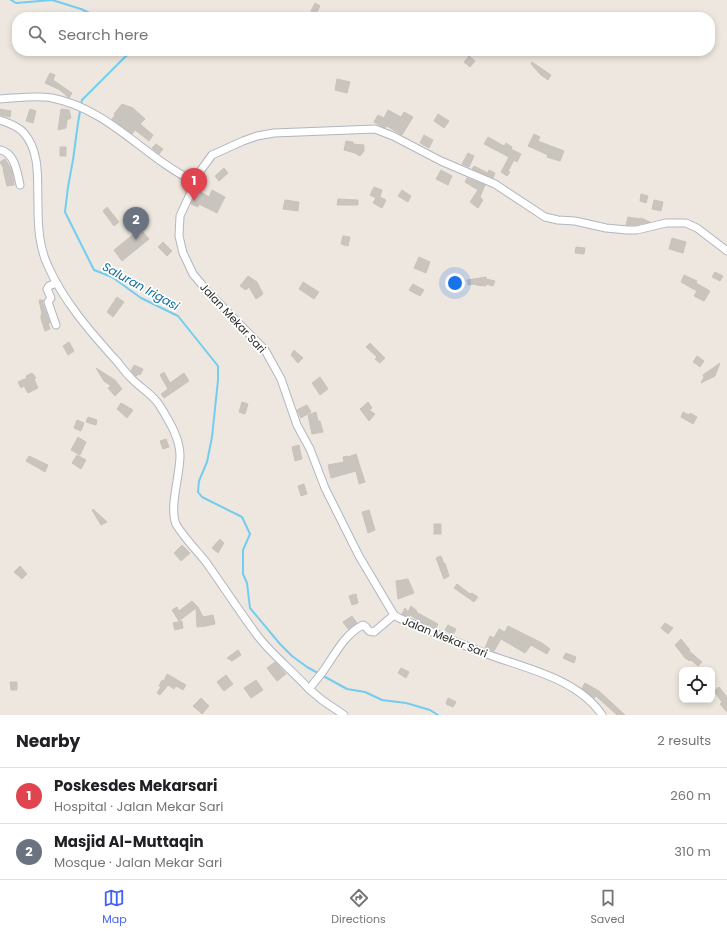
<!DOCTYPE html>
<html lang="en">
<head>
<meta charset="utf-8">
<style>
	body { margin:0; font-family:Poppins,sans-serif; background:#f6f6f6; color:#202124 }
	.controls { position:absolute; right:12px; bottom:12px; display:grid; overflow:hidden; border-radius:8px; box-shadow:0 2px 6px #0003 }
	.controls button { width:36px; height:36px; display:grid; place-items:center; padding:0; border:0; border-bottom:1px solid #e0e0e0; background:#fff; color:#202124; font:20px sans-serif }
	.you { position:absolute; left:455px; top:283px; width:14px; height:14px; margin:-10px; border:3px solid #fff; border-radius:50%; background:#1a73e8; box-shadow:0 0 0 6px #1a73e833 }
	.badge { display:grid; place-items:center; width:26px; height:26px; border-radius:50%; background:#3f60fa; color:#fff; font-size:13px; font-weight:700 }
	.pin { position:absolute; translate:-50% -33px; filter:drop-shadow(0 1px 2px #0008) }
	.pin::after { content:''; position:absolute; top:21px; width:14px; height:12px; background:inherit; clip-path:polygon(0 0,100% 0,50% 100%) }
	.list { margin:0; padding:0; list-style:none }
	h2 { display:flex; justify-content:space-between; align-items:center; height:52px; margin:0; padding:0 16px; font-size:17px }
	h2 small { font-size:13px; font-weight:400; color:#757577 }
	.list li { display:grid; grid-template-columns:26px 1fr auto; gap:12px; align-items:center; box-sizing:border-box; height:56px; padding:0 16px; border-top:1px solid #e0e0e0 }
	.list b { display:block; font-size:15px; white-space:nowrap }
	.list p { margin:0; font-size:13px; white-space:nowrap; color:#757577 }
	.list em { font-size:13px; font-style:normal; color:#757577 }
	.icon { flex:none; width:22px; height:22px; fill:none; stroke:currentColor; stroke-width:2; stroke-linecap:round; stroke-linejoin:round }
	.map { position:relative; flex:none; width:727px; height:715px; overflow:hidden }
	.search { position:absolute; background:#fff; box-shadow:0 2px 6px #0003; left:12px; right:12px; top:12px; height:44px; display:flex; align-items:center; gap:10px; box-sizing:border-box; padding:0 14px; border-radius:16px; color:#757577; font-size:15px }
	.sheet { height:164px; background:#fff }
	nav { display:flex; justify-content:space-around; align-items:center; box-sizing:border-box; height:56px; border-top:1px solid #e0e0e0; background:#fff; font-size:11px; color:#757577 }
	nav a { display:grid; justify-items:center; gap:2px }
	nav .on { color:#3f60fa }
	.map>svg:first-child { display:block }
</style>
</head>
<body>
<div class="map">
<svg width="727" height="715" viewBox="0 0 727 715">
	<rect width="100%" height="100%" fill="#eee7df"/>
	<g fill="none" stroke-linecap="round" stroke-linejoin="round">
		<g stroke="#72cdef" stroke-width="2">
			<path d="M 11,0 L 16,3 L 52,0 L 81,9 L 98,17"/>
			<path d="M 131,51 L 82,100 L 78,123 L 73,160 L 68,187 L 65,212 L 94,270 L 112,277 L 141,298 L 178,316 L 218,366 L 218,380 L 212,437 L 207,462 L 199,481 L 198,492 L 202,497 L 242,517 L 250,534 L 243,550 L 243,574 L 247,583 L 250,608 L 280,644 L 292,656 L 307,667 L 347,689 L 365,692 L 382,700 L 406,703 L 430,710 L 438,715"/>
		</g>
	</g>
	<g fill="#c9c4be" stroke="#c9c3b8">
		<path d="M 315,3 L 320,6 L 316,14 L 311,11 Z"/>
		<path d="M 469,56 L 475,61 L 470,67 L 464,62 Z"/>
		<path d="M 532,62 L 551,75 L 548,80 L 541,75 L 531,64 Z"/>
		<path d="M 50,73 L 55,75 L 53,80 L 72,93 L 69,98 L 60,90 L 45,83 Z"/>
		<path d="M 337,79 L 350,82 L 347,93 L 335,90 Z"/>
		<path d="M 122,104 L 133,108 L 145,119 L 140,124 L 153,135 L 149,141 L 135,130 L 132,134 L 112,119 L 115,115 L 114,114 Z"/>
		<path d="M 0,109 L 11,111 L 10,117 L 0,115 Z"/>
		<path d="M 30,109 L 36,111 L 33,123 L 26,121 Z"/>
		<path d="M 61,109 L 69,110 L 71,118 L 67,120 L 66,128 L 58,130 Z"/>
		<path d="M 388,110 L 401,117 L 404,112 L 413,117 L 402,135 L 387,126 L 385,128 L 374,122 L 378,115 L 384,118 Z"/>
		<path d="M 438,114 L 449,121 L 444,128 L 434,121 Z"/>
		<path d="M 534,134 L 540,137 L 538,141 L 564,151 L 560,161 L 547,157 L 548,155 L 528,146 Z"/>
		<path d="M 424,135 L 433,140 L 429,148 L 420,143 Z"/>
		<path d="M 488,137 L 504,146 L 506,143 L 512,147 L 511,149 L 521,154 L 517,162 L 514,160 L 508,171 L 510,172 L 507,176 L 501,172 L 509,157 L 484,144 Z"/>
		<path d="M 346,141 L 353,142 L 353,144 L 364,145 L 364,151 L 360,156 L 355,153 L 344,150 Z"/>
		<path d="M 156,144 L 163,149 L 159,154 L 152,148 Z"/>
		<rect x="60" y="147" width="6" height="9"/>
		<path d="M 468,153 L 474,156 L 469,167 L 462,164 Z"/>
		<path d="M 5,159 L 12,170 L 14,185 L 7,186 L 3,169 L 4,169 L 0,162 Z"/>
		<path d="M 474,166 L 488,173 L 489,170 L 495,173 L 493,178 L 472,169 Z"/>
		<path d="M 224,168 L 228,173 L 219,181 L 215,176 Z"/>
		<path d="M 441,170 L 452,176 L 448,185 L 436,179 Z"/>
		<path d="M 467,178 L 485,185 L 480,197 L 483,200 L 478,208 L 470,202 L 478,190 L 465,182 Z"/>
		<path d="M 374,187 L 382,190 L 380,197 L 386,200 L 382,208 L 373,203 L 376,198 L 370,195 Z"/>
		<path d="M 197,190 L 209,197 L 212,190 L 225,197 L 217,213 L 199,204 L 198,207 L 191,204 Z"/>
		<path d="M 402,190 L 411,196 L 408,202 L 398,196 Z"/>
		<path d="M 641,194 L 648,196 L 646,203 L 640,201 Z"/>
		<path d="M 338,199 L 358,200 L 358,205 L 337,205 Z"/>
		<path d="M 285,200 L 299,202 L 298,211 L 283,209 Z"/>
		<path d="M 654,200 L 663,202 L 661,211 L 652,209 Z"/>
		<path d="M 107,207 L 119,222 L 114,226 L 103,211 Z"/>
		<path d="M 628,217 L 641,219 L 641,218 L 650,222 L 636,225 L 626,225 Z"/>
		<path d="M 140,229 L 149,239 L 122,261 L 114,250 Z"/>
		<path d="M 343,236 L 350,237 L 348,246 L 341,244 Z"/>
		<path d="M 672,238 L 686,242 L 683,253 L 669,249 Z"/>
		<path d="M 163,242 L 172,251 L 167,256 L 158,247 Z"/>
		<path d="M 576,247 L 585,248 L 584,254 L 575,253 Z"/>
		<path d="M 419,257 L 430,262 L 426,273 L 414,268 Z"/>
		<path d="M 715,272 L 723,276 L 720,281 L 712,277 Z"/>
		<path d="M 684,275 L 697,281 L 696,283 L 710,291 L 704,301 L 694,296 L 697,291 L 681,282 Z"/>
		<path d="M 248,276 L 257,282 L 263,294 L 256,299 L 249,287 L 246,290 L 240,286 Z"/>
		<path d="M 486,277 L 486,279 L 495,281 L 493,286 L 486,284 L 486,286 L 476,285 L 476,284 L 468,285 L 467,280 Z"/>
		<path d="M 303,282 L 319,292 L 314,299 L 299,289 Z"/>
		<path d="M 413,284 L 424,290 L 420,296 L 409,290 Z"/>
		<path d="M 117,297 L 124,302 L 113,317 L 107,312 Z"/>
		<path d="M 39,300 L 43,300 L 43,304 L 50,323 L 48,323 L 50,329 L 45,331 L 41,319 L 41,315 L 42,314 Z"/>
		<path d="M 69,342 L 74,351 L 68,355 L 63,346 Z"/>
		<path d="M 370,343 L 385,358 L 380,363 L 375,359 L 377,357 L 366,347 Z"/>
		<path d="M 294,350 L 303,358 L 298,363 L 291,355 Z"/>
		<path d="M 697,356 L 704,361 L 700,367 L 693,362 Z"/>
		<path d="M 720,363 L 715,376 L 701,383 L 704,377 L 703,375 Z"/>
		<path d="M 134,365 L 143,369 L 140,375 L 139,374 L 136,376 L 131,371 Z"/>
		<path d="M 96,368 L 115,380 L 122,389 L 115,396 L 108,388 L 111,386 L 104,381 Z"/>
		<path d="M 164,372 L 170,383 L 184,373 L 189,381 L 164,398 L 161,394 L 168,389 L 160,375 Z"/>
		<path d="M 32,373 L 36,378 L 34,379 L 38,388 L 28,393 L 24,386 L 21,388 L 18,382 L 27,378 L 26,376 Z"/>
		<path d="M 320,377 L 328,389 L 320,395 L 312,383 Z"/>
		<path d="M 242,402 L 248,404 L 245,414 L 239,412 Z"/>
		<path d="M 368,402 L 372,408 L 369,410 L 375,414 L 369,421 L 360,409 Z"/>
		<path d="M 121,403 L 133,410 L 127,418 L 117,409 Z"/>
		<path d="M 307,405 L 311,412 L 301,418 L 297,410 Z"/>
		<path d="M 316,412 L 318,421 L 320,421 L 323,432 L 312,434 L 308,415 Z"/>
		<path d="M 683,412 L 689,415 L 690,413 L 697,417 L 693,424 L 681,417 Z"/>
		<path d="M 88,417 L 97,420 L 96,425 L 86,422 Z"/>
		<path d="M 77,420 L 84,423 L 81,431 L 74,428 Z"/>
		<path d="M 78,437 L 86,442 L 80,455 L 71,450 Z"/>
		<path d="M 166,439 L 169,447 L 163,449 L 160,441 Z"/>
		<path d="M 299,445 L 302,459 L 295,461 L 292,447 Z"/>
		<path d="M 356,454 L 365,482 L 359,484 L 356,471 L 331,478 L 328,465 L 344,462 L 343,457 L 348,456 L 348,457 Z"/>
		<path d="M 77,455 L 86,460 L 81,469 L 72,463 Z"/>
		<path d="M 29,456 L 48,465 L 45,472 L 26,461 Z"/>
		<path d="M 304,484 L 307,494 L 301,496 L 298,486 Z"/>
		<path d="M 93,509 L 107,522 L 101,525 L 92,510 Z"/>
		<path d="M 369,510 L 375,530 L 368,533 L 362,512 Z"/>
		<rect x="434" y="524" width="7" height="10"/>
		<path d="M 220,539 L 224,543 L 218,553 L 212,548 Z"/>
		<path d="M 182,545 L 190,553 L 181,561 L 174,553 Z"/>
		<path d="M 441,556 L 444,564 L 445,563 L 449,576 L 444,579 L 436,558 Z"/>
		<path d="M 20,566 L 27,574 L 22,579 L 14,572 Z"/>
		<path d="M 408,579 L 414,593 L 398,599 L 396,581 Z"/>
		<path d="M 457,584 L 470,594 L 472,593 L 478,597 L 474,602 L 454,588 Z"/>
		<path d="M 356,594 L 358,603 L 352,605 L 349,596 Z"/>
		<path d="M 192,601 L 198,607 L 203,617 L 213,615 L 215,624 L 206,626 L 197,627 L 196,608 L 179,621 L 172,610 L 177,607 L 179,611 Z"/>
		<path d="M 411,606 L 417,611 L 416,612 L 438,624 L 436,628 L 419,621 L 410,615 L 409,617 L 402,614 L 405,608 L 408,612 Z"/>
		<path d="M 352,616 L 357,623 L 348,629 L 343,622 Z"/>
		<path d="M 182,621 L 183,628 L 175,630 L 173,623 Z"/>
		<path d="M 665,623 L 673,628 L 668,634 L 661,628 Z"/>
		<path d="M 448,625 L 456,629 L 453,635 L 445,630 Z"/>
		<path d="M 508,626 L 542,643 L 550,649 L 547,654 L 531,645 L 525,653 L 501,639 L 494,651 L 485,648 L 490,636 L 494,638 L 499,629 L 505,632 Z"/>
		<path d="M 681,639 L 690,650 L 689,651 L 702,662 L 698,666 L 691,660 L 690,661 L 685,658 L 675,645 Z"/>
		<path d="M 238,650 L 241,655 L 232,661 L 227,658 Z"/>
		<path d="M 566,653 L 576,657 L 574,663 L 563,658 Z"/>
		<path d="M 275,662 L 286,674 L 277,681 L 267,668 Z"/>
		<path d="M 401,668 L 409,672 L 406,678 L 398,673 Z"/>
		<path d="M 167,674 L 186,685 L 183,690 L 176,686 L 174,689 L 168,685 L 160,695 L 157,693 L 161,687 L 159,686 L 162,680 L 164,681 Z"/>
		<path d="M 226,675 L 233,684 L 224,691 L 217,682 Z"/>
		<path d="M 256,680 L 263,690 L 251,698 L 244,688 Z"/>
		<path d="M 10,682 L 17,682 L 17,690 L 11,690 Z"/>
		<path d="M 585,683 L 599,691 L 625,715 L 617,715 L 596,696 L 594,698 L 582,688 Z"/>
		<path d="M 719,687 L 727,697 L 727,712 L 720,704 L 722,702 L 714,691 Z"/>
		<path d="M 201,698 L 209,706 L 202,714 L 193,706 Z"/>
		<path d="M 448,698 L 456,702 L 453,707 L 446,704 Z"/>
	</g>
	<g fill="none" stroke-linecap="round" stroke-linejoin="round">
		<g stroke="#b2b5c0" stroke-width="9">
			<g id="minor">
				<path d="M 0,99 C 17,98 36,95 52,98 C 109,109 145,158 195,182"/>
				<path d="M 0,120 C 8,123 18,126 24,133 C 41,153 37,181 38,205 C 38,226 39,247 48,266 C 63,300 88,329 113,357 C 119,363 124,371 131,378 C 140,388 153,394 160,406 C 169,421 180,438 180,456 C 180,475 169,508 176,524 C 181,534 198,552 206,562 C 223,586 239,611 257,635 C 272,655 292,670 309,689 C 313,684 317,679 321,674 C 334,657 343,635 363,625 L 366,627 L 369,631 L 374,632 L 394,615"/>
				<path d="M 0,150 C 15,153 17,172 20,185"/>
				<path d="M 56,283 L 49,286 L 47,289 L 51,298 L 48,302 L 56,325"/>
				<path d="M 309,689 L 322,700 L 344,715"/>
				<path d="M 602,715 C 578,678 523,668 484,653 C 455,642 427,630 399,618 L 394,615 L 359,556 L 325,488 L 310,449 L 297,425 L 281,379 L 265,350 L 208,292 L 193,274 L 183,253 L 179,236 L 180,216 L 201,170 L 212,155 L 243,141 L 257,136 L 274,133 L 375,129 L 393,136 L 441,161 L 495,184 L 545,217 L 558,220 L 575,221 L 606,228 L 627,230 L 637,230 L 666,223 L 686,223 L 697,228 L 727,251"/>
			</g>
		</g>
		<use href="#minor" stroke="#fff" stroke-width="7"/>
	</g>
	<g text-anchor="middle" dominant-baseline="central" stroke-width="3.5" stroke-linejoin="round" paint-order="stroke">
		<g font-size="11" fill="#2c2c2c" stroke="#fff">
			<text transform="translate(233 318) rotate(47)">Jalan Mekar Sari</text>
			<text transform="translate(445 637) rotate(22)">Jalan Mekar Sari</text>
		</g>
		<g font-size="12" font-style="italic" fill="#0d6c9f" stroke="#fff">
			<text transform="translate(141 286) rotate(29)">Saluran Irigasi</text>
		</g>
	</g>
</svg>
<div class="controls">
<button><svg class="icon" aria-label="locate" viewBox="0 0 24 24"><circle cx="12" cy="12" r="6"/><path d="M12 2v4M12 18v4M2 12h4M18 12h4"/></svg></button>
</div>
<div class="you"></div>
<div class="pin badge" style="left:194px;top:201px;background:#e0444e">1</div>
<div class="pin badge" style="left:136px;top:240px;background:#6b7280">2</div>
<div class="search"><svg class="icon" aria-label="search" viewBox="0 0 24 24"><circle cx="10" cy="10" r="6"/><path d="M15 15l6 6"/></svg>Search here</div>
</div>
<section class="sheet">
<h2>Nearby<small>2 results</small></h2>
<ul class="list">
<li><span class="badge" style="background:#e0444e">1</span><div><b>Poskesdes Mekarsari</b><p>Hospital · Jalan Mekar Sari</p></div><em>260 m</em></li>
<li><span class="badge" style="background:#6b7280">2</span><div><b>Masjid Al-Muttaqin</b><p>Mosque · Jalan Mekar Sari</p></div><em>310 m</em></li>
</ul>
</section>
<nav>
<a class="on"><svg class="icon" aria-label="map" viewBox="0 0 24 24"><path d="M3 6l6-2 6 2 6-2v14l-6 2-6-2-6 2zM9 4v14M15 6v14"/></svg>Map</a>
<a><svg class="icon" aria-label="directions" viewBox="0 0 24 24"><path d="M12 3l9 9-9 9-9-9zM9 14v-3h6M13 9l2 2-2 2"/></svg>Directions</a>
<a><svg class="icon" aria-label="saved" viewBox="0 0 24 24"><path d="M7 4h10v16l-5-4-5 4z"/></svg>Saved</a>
</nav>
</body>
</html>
